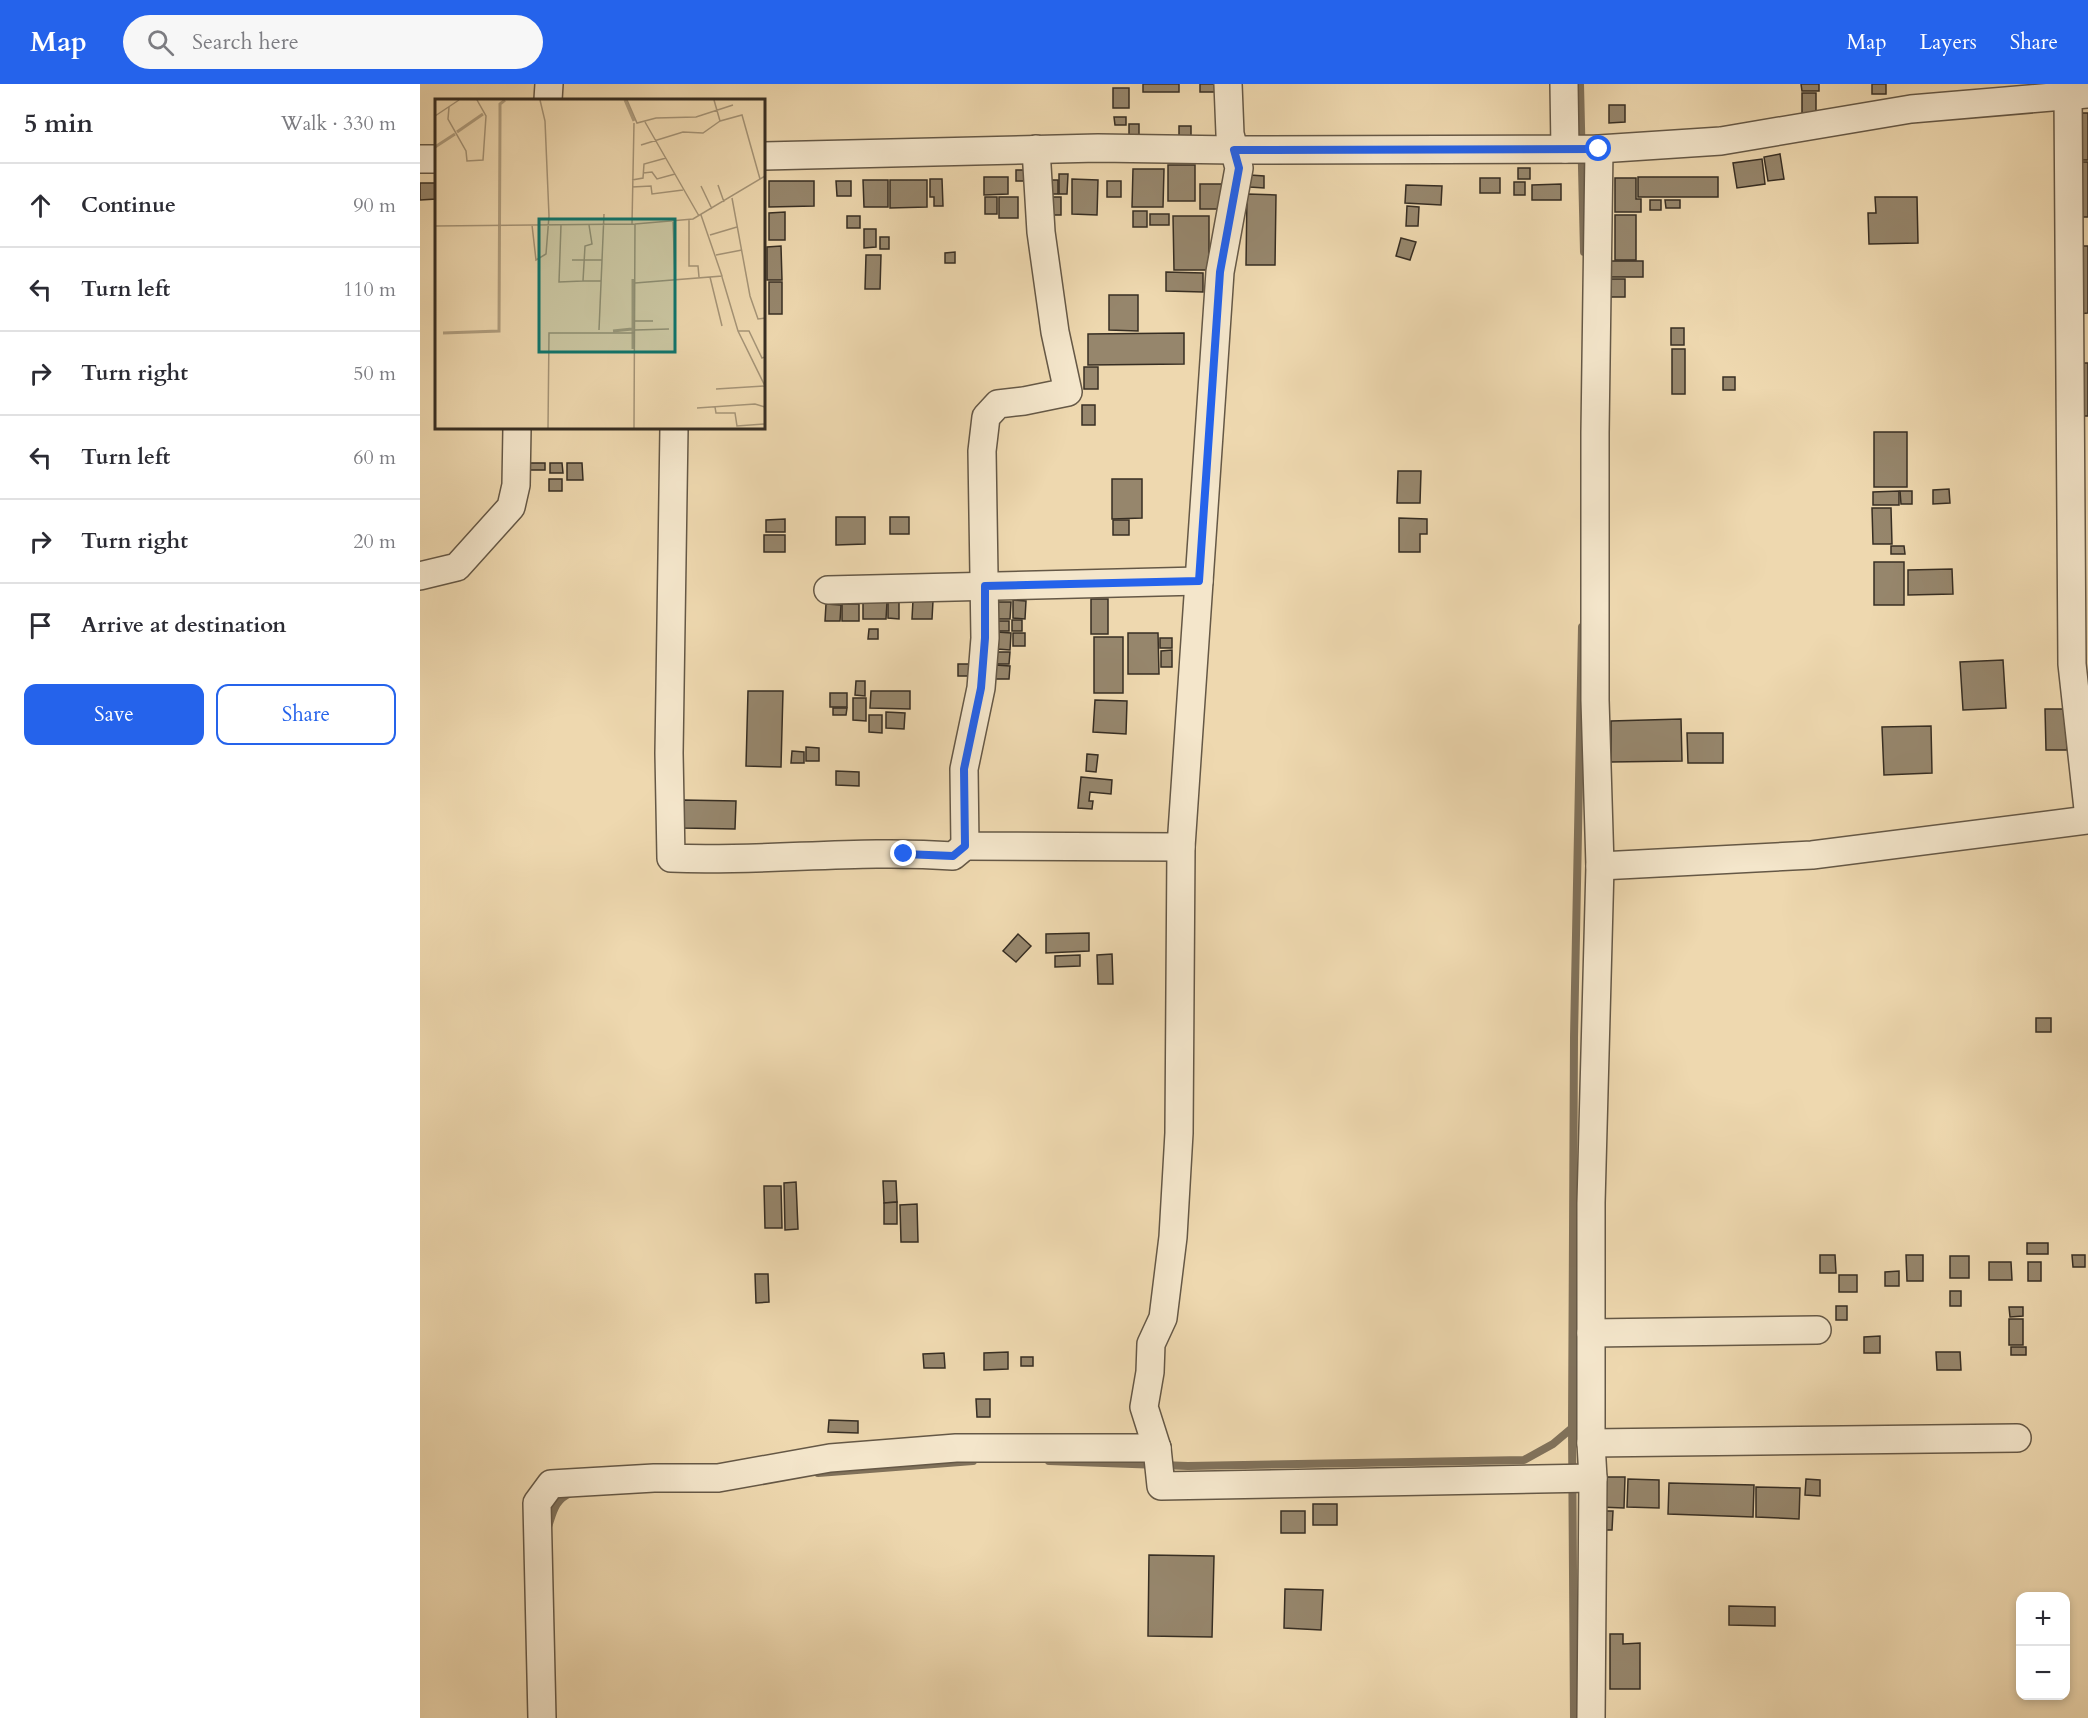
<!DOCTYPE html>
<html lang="en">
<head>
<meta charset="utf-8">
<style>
	body { margin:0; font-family:Cardo,serif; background:#f7f7f7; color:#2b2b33 }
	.controls { position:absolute; right:18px; bottom:18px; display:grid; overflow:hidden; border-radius:12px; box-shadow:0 3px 9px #0003 }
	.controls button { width:54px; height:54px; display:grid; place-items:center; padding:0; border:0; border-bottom:2px solid #e1e1e2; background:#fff; color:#2b2b33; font:30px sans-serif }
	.stop { position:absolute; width:18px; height:18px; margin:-14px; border:4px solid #2563eb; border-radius:50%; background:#fff }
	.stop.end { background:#2563eb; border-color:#fff; box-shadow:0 2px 6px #0008 }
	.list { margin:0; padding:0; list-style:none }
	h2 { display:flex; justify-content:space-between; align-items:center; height:78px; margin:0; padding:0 24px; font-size:26px }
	h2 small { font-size:20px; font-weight:400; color:#7c7c81 }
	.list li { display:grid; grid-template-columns:39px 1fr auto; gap:18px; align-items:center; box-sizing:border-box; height:84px; padding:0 24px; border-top:2px solid #e1e1e2 }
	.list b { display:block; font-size:22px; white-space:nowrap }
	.list em { font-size:20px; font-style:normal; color:#7c7c81 }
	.actions { display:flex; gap:12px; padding:18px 24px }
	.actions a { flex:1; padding:14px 0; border:2px solid #2563eb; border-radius:12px; text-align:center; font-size:21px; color:#2563eb }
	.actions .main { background:#2563eb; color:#fff }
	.icon { flex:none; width:33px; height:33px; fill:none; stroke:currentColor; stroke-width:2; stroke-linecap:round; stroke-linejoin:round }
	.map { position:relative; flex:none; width:1668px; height:1634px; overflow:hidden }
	header { display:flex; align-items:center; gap:36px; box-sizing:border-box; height:84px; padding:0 30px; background:#2563eb; color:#fff }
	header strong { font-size:28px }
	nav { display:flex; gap:33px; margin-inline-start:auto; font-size:21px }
	.search { width:420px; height:54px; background:#f7f7f7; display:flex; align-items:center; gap:15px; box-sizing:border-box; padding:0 21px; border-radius:33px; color:#7c7c81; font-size:22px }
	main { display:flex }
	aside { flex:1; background:#fff }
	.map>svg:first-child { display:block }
</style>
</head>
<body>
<header>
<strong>Map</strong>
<div class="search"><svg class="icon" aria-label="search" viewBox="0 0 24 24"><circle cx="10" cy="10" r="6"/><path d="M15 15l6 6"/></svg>Search here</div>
<nav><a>Map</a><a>Layers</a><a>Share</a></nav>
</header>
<main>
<aside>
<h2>5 min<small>Walk · 330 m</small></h2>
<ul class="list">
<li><svg class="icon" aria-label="ahead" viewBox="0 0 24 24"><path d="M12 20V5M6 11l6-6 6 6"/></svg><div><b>Continue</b></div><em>90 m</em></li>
<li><svg class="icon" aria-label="left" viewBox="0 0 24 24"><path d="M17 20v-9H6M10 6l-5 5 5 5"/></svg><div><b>Turn left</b></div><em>110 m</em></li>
<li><svg class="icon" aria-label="right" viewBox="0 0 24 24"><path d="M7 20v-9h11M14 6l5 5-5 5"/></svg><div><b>Turn right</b></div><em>50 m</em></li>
<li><svg class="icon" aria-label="left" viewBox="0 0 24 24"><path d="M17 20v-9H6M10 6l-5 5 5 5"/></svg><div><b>Turn left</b></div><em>60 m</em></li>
<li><svg class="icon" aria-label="right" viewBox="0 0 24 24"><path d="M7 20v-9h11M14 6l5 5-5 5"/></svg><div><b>Turn right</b></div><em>20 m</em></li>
<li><svg class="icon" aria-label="arrive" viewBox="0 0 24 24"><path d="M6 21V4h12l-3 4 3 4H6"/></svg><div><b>Arrive at destination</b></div></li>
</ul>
<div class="actions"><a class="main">Save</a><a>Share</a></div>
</aside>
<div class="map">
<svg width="1668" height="1634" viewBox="0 0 1668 1634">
	<rect width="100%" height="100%" fill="#eed8af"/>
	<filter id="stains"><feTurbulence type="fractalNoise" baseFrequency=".00333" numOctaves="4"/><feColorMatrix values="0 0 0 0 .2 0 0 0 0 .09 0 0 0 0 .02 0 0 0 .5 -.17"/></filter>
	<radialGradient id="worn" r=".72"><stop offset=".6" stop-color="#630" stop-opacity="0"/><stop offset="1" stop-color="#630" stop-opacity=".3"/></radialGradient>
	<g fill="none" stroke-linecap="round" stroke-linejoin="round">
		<g stroke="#80715a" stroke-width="8">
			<path d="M 1160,0 L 1164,168"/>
			<path d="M 629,1377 L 768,1382 L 1104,1376 L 1133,1360 L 1152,1344"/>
			<path d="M 398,1389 L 553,1377"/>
			<path d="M 128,1443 C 133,1428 135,1415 151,1409"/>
			<path d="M 1154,1634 L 1152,1344 L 1154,954 L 1162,543"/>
		</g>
	</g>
	<g fill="#96866c" stroke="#372e23" stroke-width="1.5">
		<rect x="723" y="0" width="36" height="8"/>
		<rect x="780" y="0" width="18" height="8"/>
		<path d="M 1381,0 L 1399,0 L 1399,7 L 1382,7 Z"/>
		<rect x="1452" y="0" width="14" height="10"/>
		<rect x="693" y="4" width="16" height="20"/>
		<path d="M 1382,9 L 1396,9 L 1396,30 L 1382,31 Z"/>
		<path d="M 1189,21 L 1205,21 L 1205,38 L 1189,39 Z"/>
		<path d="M 1656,29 L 1668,29 L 1668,76 L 1657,76 Z"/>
		<path d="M 694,33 L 706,33 L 706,41 L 695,41 Z"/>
		<rect x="709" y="40" width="10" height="11"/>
		<rect x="759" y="42" width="12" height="15"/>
		<path d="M 1360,70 L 1364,95 L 1348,97 L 1344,73 Z"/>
		<path d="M 1342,75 L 1345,100 L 1317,104 L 1313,79 Z"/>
		<path d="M 1657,78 L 1668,78 L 1668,133 L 1658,133 Z"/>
		<rect x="748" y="81" width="27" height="36"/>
		<rect x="1098" y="84" width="12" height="11"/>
		<path d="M 713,85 L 744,85 L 743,123 L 712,123 Z"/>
		<rect x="596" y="86" width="14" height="11"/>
		<path d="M 639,90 L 648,90 L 647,110 L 639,110 Z"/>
		<path d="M 830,91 L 844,92 L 844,104 L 830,103 Z"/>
		<path d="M 564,93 L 588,93 L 588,110 L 564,111 Z"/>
		<rect x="1218" y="93" width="80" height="20"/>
		<rect x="1060" y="94" width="20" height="15"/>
		<path d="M 1195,94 L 1216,94 L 1216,115 L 1221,115 L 1221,128 L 1195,128 Z"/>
		<path d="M 510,95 L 522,95 L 523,122 L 514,122 L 514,113 L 510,113 Z"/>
		<path d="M 652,95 L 678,96 L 677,131 L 652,130 Z"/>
		<path d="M 443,96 L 468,96 L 468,123 L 444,123 Z"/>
		<path d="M 470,96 L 507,96 L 507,123 L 470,124 Z"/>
		<path d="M 628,96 L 638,96 L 638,110 L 627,110 Z"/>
		<path d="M 349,97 L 394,97 L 394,122 L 349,123 Z"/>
		<path d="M 416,97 L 431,97 L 431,112 L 417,112 Z"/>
		<rect x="687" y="97" width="14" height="16"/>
		<rect x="1094" y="98" width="11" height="13"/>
		<path d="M 0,99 L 15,99 L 16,115 L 0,116 Z"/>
		<rect x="780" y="100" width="22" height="25"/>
		<path d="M 1141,100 L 1141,116 L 1112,116 L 1112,101 Z"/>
		<path d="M 986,101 L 1022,102 L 1021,121 L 985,119 Z"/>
		<path d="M 827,110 L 856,111 L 855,181 L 826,181 Z"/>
		<rect x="565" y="113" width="12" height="17"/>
		<rect x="579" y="113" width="19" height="21"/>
		<rect x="628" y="113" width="13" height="18"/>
		<path d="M 1455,113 L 1497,113 L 1498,159 L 1449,160 L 1448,129 L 1456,129 Z"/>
		<rect x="1230" y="116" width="11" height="10"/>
		<path d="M 1245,116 L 1260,116 L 1260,124 L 1246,124 Z"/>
		<path d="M 987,122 L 999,123 L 998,142 L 986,142 Z"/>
		<rect x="713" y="127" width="14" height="16"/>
		<path d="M 365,128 L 365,156 L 349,156 L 349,129 Z"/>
		<rect x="730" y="130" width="19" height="11"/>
		<rect x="1195" y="131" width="21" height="45"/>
		<rect x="427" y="132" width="13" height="12"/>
		<path d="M 753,132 L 789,132 L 789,186 L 754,186 Z"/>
		<path d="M 444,145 L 456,145 L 456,163 L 444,164 Z"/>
		<rect x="460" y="153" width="9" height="12"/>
		<path d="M 981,154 L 996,158 L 990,176 L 976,172 Z"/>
		<path d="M 361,162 L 362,196 L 347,196 L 347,163 Z"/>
		<path d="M 1661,162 L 1668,162 L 1668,229 L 1657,230 Z"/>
		<path d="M 535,168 L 535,179 L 525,179 L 525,169 Z"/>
		<path d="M 446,171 L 461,171 L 460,205 L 445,205 Z"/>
		<rect x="1190" y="177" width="33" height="16"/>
		<path d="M 746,188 L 783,189 L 783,208 L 746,207 Z"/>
		<rect x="1190" y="195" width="15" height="18"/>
		<rect x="349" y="198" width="13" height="32"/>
		<path d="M 689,211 L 718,211 L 718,247 L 689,246 Z"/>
		<rect x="1251" y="244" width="13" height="17"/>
		<path d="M 764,249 L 764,280 L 668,281 L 668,250 Z"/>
		<rect x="1252" y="265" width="13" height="45"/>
		<rect x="1658" y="279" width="10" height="53"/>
		<rect x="664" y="283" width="14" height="22"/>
		<rect x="1303" y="293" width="12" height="13"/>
		<rect x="662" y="321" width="13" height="20"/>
		<rect x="1454" y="348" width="33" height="55"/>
		<rect x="110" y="379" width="15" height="7"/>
		<path d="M 130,379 L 142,379 L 143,389 L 130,389 Z"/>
		<path d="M 147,379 L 162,379 L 163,396 L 147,396 Z"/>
		<path d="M 978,387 L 1001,387 L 1000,419 L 977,419 Z"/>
		<rect x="129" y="395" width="13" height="12"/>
		<path d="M 692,395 L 722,395 L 722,434 L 692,435 Z"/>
		<path d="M 1529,405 L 1530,419 L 1513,420 L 1513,406 Z"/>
		<path d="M 1479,407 L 1479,421 L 1453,421 L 1453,408 Z"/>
		<path d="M 1480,407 L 1492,407 L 1492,420 L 1481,420 Z"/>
		<path d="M 1452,424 L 1471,424 L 1472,460 L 1453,460 Z"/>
		<path d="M 416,433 L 445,433 L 445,460 L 416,461 Z"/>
		<rect x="470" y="433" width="19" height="17"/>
		<path d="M 979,434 L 1007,435 L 1007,450 L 1000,450 L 1000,468 L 979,468 Z"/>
		<path d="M 365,435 L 365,448 L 346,448 L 346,436 Z"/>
		<rect x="693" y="436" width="16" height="15"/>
		<rect x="344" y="451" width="21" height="17"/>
		<path d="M 1471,462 L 1484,462 L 1485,470 L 1471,470 Z"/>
		<rect x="1454" y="478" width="30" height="43"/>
		<path d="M 1532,485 L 1533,510 L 1488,511 L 1488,486 Z"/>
		<rect x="671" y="515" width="17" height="35"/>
		<path d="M 493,516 L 513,517 L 512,535 L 492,535 Z"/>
		<path d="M 593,516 L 606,517 L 605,535 L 593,534 Z"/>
		<path d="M 443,517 L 467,518 L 466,535 L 443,535 Z"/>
		<path d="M 468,518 L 479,518 L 479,535 L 468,534 Z"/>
		<path d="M 576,518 L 591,518 L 590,535 L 576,535 Z"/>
		<path d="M 406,520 L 421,521 L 420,537 L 405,537 Z"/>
		<rect x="422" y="520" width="17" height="17"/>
		<rect x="592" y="536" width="10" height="11"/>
		<rect x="577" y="537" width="12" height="10"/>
		<path d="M 449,545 L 458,545 L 458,555 L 448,555 Z"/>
		<path d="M 577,548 L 591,549 L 590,566 L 577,565 Z"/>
		<rect x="593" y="549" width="12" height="13"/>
		<path d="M 708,549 L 738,549 L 739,590 L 708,590 Z"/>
		<rect x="674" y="553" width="29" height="56"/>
		<rect x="740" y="554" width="12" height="10"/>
		<path d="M 752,566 L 752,583 L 741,583 L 741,567 Z"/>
		<path d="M 576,568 L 590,568 L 589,580 L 575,580 Z"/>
		<path d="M 1583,576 L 1586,624 L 1543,626 L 1540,578 Z"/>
		<rect x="538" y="580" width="15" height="12"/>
		<path d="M 575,581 L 590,582 L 589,595 L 574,595 Z"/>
		<path d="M 436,597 L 445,597 L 445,612 L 435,611 Z"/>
		<path d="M 328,607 L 363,607 L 361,683 L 326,682 Z"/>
		<path d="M 451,607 L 490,607 L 490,625 L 450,624 Z"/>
		<rect x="410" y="609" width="17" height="14"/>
		<path d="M 433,614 L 446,614 L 446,637 L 433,636 Z"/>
		<path d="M 675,616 L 707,617 L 706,650 L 673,648 Z"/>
		<path d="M 413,624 L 427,624 L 426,631 L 413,631 Z"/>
		<path d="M 1625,625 L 1647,625 L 1647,666 L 1626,666 Z"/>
		<path d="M 466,628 L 485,629 L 484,645 L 466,644 Z"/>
		<path d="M 449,631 L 462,631 L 462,649 L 449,648 Z"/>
		<path d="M 1261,635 L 1262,677 L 1191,678 L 1191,637 Z"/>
		<path d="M 1511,642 L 1512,689 L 1464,691 L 1462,643 Z"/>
		<path d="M 1267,649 L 1303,649 L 1303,679 L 1268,679 Z"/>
		<path d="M 386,663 L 399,664 L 399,677 L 386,677 Z"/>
		<path d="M 372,667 L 384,668 L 384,679 L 371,679 Z"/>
		<path d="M 667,670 L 678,671 L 676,688 L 666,687 Z"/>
		<path d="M 416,687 L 439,688 L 439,702 L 416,701 Z"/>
		<path d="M 661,693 L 692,696 L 691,710 L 670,708 L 669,717 L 673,717 L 672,725 L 658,724 Z"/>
		<path d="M 264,716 L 316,717 L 315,745 L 263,744 Z"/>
		<path d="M 669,849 L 669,867 L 626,869 L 626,850 Z"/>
		<path d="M 598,850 L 611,862 L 596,878 L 583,867 Z"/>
		<path d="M 692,870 L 693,900 L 678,900 L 677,871 Z"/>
		<path d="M 660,871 L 660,882 L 635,883 L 635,872 Z"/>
		<rect x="1616" y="934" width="15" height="14"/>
		<path d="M 463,1097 L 476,1097 L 477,1118 L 464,1119 Z"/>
		<path d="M 376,1098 L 378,1145 L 365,1146 L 364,1099 Z"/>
		<path d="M 344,1102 L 361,1102 L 362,1144 L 345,1144 Z"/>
		<path d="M 477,1118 L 477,1140 L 464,1140 L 464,1119 Z"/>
		<path d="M 497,1120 L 498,1158 L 481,1158 L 480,1121 Z"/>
		<rect x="1607" y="1159" width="21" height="11"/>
		<path d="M 1400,1171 L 1415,1171 L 1416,1189 L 1400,1189 Z"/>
		<path d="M 1486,1171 L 1503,1171 L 1503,1197 L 1487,1197 Z"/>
		<path d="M 1652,1171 L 1665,1171 L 1665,1183 L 1653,1183 Z"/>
		<rect x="1530" y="1172" width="19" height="22"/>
		<path d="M 1569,1178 L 1591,1178 L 1592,1196 L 1569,1196 Z"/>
		<rect x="1608" y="1178" width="13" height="19"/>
		<path d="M 1479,1187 L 1479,1202 L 1465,1202 L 1465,1188 Z"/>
		<path d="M 335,1190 L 348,1190 L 349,1218 L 336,1219 Z"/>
		<rect x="1419" y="1191" width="18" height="17"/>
		<rect x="1530" y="1207" width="11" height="15"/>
		<rect x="1416" y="1222" width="11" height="14"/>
		<path d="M 1589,1223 L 1603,1223 L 1603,1232 L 1590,1233 Z"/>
		<rect x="1589" y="1235" width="14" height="26"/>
		<path d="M 1460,1252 L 1460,1269 L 1444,1269 L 1444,1253 Z"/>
		<rect x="1591" y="1263" width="15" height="8"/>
		<path d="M 588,1268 L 588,1285 L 564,1286 L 564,1269 Z"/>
		<path d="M 1516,1268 L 1540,1268 L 1541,1286 L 1517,1286 Z"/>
		<path d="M 524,1269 L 525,1284 L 504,1284 L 503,1270 Z"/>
		<rect x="601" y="1273" width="12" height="9"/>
		<path d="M 556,1315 L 570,1315 L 570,1333 L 557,1333 Z"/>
		<path d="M 409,1336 L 438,1337 L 438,1349 L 408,1348 Z"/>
		<path d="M 1180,1393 L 1205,1393 L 1204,1424 L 1179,1423 Z"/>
		<path d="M 1208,1395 L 1239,1396 L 1239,1424 L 1207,1423 Z"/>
		<path d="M 1386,1395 L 1400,1396 L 1400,1412 L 1385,1411 Z"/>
		<path d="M 1249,1399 L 1334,1401 L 1333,1433 L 1248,1430 Z"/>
		<path d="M 1336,1403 L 1380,1404 L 1379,1435 L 1336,1433 Z"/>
		<rect x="893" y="1420" width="24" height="21"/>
		<rect x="861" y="1427" width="24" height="22"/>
		<path d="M 1178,1427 L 1193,1427 L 1192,1446 L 1178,1446 Z"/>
		<path d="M 729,1471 L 794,1472 L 792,1553 L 728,1552 Z"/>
		<path d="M 865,1505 L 903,1506 L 901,1546 L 864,1544 Z"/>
		<path d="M 1309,1522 L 1355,1523 L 1355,1542 L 1309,1541 Z"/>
		<path d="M 1190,1550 L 1203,1550 L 1203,1560 L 1220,1559 L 1220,1605 L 1190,1605 Z"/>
	</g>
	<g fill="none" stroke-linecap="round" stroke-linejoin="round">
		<g stroke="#655846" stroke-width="30">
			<g id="minor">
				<path d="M 1144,0 L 1145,65"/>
				<path d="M 1648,10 L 1652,580 L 1668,725"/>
				<path d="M 128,16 L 129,0"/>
				<path d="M 616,65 L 621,148 L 635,248 L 648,308 L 604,317 L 578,320 L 566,333 L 562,367 L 565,554 L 561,604 L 544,685 L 545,762 L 761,763"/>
				<path d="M 344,72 L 678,64 L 814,66 L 1179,65 L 1301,57 L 1491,25 L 1668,10"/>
				<path d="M 0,75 L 16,75"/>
				<path d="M 254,344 L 249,669 L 251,774 C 345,778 439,765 533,772 L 545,762"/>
				<path d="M 0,492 L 37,483 L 91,423 L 96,401 L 97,344"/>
				<path d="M 408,506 L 779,497"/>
				<path d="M 1180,782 L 1392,771 L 1668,736"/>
				<path d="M 1171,1249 L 1397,1246"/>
				<path d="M 1171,1359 L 1597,1354"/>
				<path d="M 737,1364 L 724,1323 L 730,1288 L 731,1260 L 743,1234 L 753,1153 L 759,1049 L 761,763 L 800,188 L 819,84 L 810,50 L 808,0"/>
				<path d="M 122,1634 L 117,1419 L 131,1400 L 234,1394 L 298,1394 L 410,1374 L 536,1364 L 737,1364 L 741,1402 L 1173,1394"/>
				<path d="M 1171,1634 L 1173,1394 L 1171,1359 L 1171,1119 L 1180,782 L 1175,616 L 1175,349 L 1179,65"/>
			</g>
		</g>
		<use href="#minor" stroke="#f4e6cb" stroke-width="27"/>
	</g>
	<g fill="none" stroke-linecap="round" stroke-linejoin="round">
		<path stroke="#2563eb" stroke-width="8" d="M 484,770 L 533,772 L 545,762 L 544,685 L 561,604 L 565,554 L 565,502 L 779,497 L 800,188 L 819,84 L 814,66 L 1179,65"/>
	</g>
	<g transform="translate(15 15)">
		<rect width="330" height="330" fill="#eed8af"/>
		<path fill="none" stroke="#b09e7f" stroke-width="3" d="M 190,1 L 199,22M 22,33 L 48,15M 0,48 L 20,35M 178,232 L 197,230M 8,234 L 64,232 L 65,20 L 65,5 L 70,1M 198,250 L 198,180"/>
		<path fill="none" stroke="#a59477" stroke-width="1.5" d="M 192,1 L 202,24 L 221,19 L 261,18 L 298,6M 279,1 L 285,22 L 307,16 L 325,80M 14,8 L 13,20 L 31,52 L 32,62 L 48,61 L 51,17 L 42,1M 0,17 L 24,1M 210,23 L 264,117M 206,46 L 248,33 L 268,34 L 285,22M 208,74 L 217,73 L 222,80 L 240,75M 197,81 L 208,79 L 209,65 L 231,59M 283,86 L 289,103M 266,87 L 277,110M 197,88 L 216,87 L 217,95 L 248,91M 297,99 L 315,197 L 323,220 L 330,219M 238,121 L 240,180M 254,121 L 254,167 L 263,167 L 264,178M 197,125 L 199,24M 97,126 L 101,161 L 111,155 L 114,117 L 110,22 L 105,1M 126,126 L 124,183 L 148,182M 154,126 L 157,145 L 150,147 L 148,182 L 166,182M 0,127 L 200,125 L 258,120 L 330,77M 275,136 L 302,128M 281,156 L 307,151M 137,161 L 167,161M 275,178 L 287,227M 287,178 L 303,232 L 330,287M 200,184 L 287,177 L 266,116M 199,222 L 218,222M 164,231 L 169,115M 200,231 L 234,230M 303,232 L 314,232 L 327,259 L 330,258M 0,241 L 0,261M 281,290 L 330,287M 0,307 L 0,329M 280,308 L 281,314 L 300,314 L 302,327 L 330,325M 262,309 L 320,305 L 330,308M 113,329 L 114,234 L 199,234M 199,329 L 200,125"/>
		<path fill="#0f766e" fill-opacity="0.15" stroke="#0f766e" stroke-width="3" d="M 104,120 L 240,120 L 240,253 L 104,253 Z"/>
		<rect width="330" height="330" fill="none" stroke="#372e23" stroke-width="3"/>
	</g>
	<rect width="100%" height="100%" filter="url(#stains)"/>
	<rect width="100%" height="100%" fill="url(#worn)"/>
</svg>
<div class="controls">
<button>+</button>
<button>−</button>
</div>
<div class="stop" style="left:1179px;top:65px"></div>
<div class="stop end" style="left:484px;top:770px"></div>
</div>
</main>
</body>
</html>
